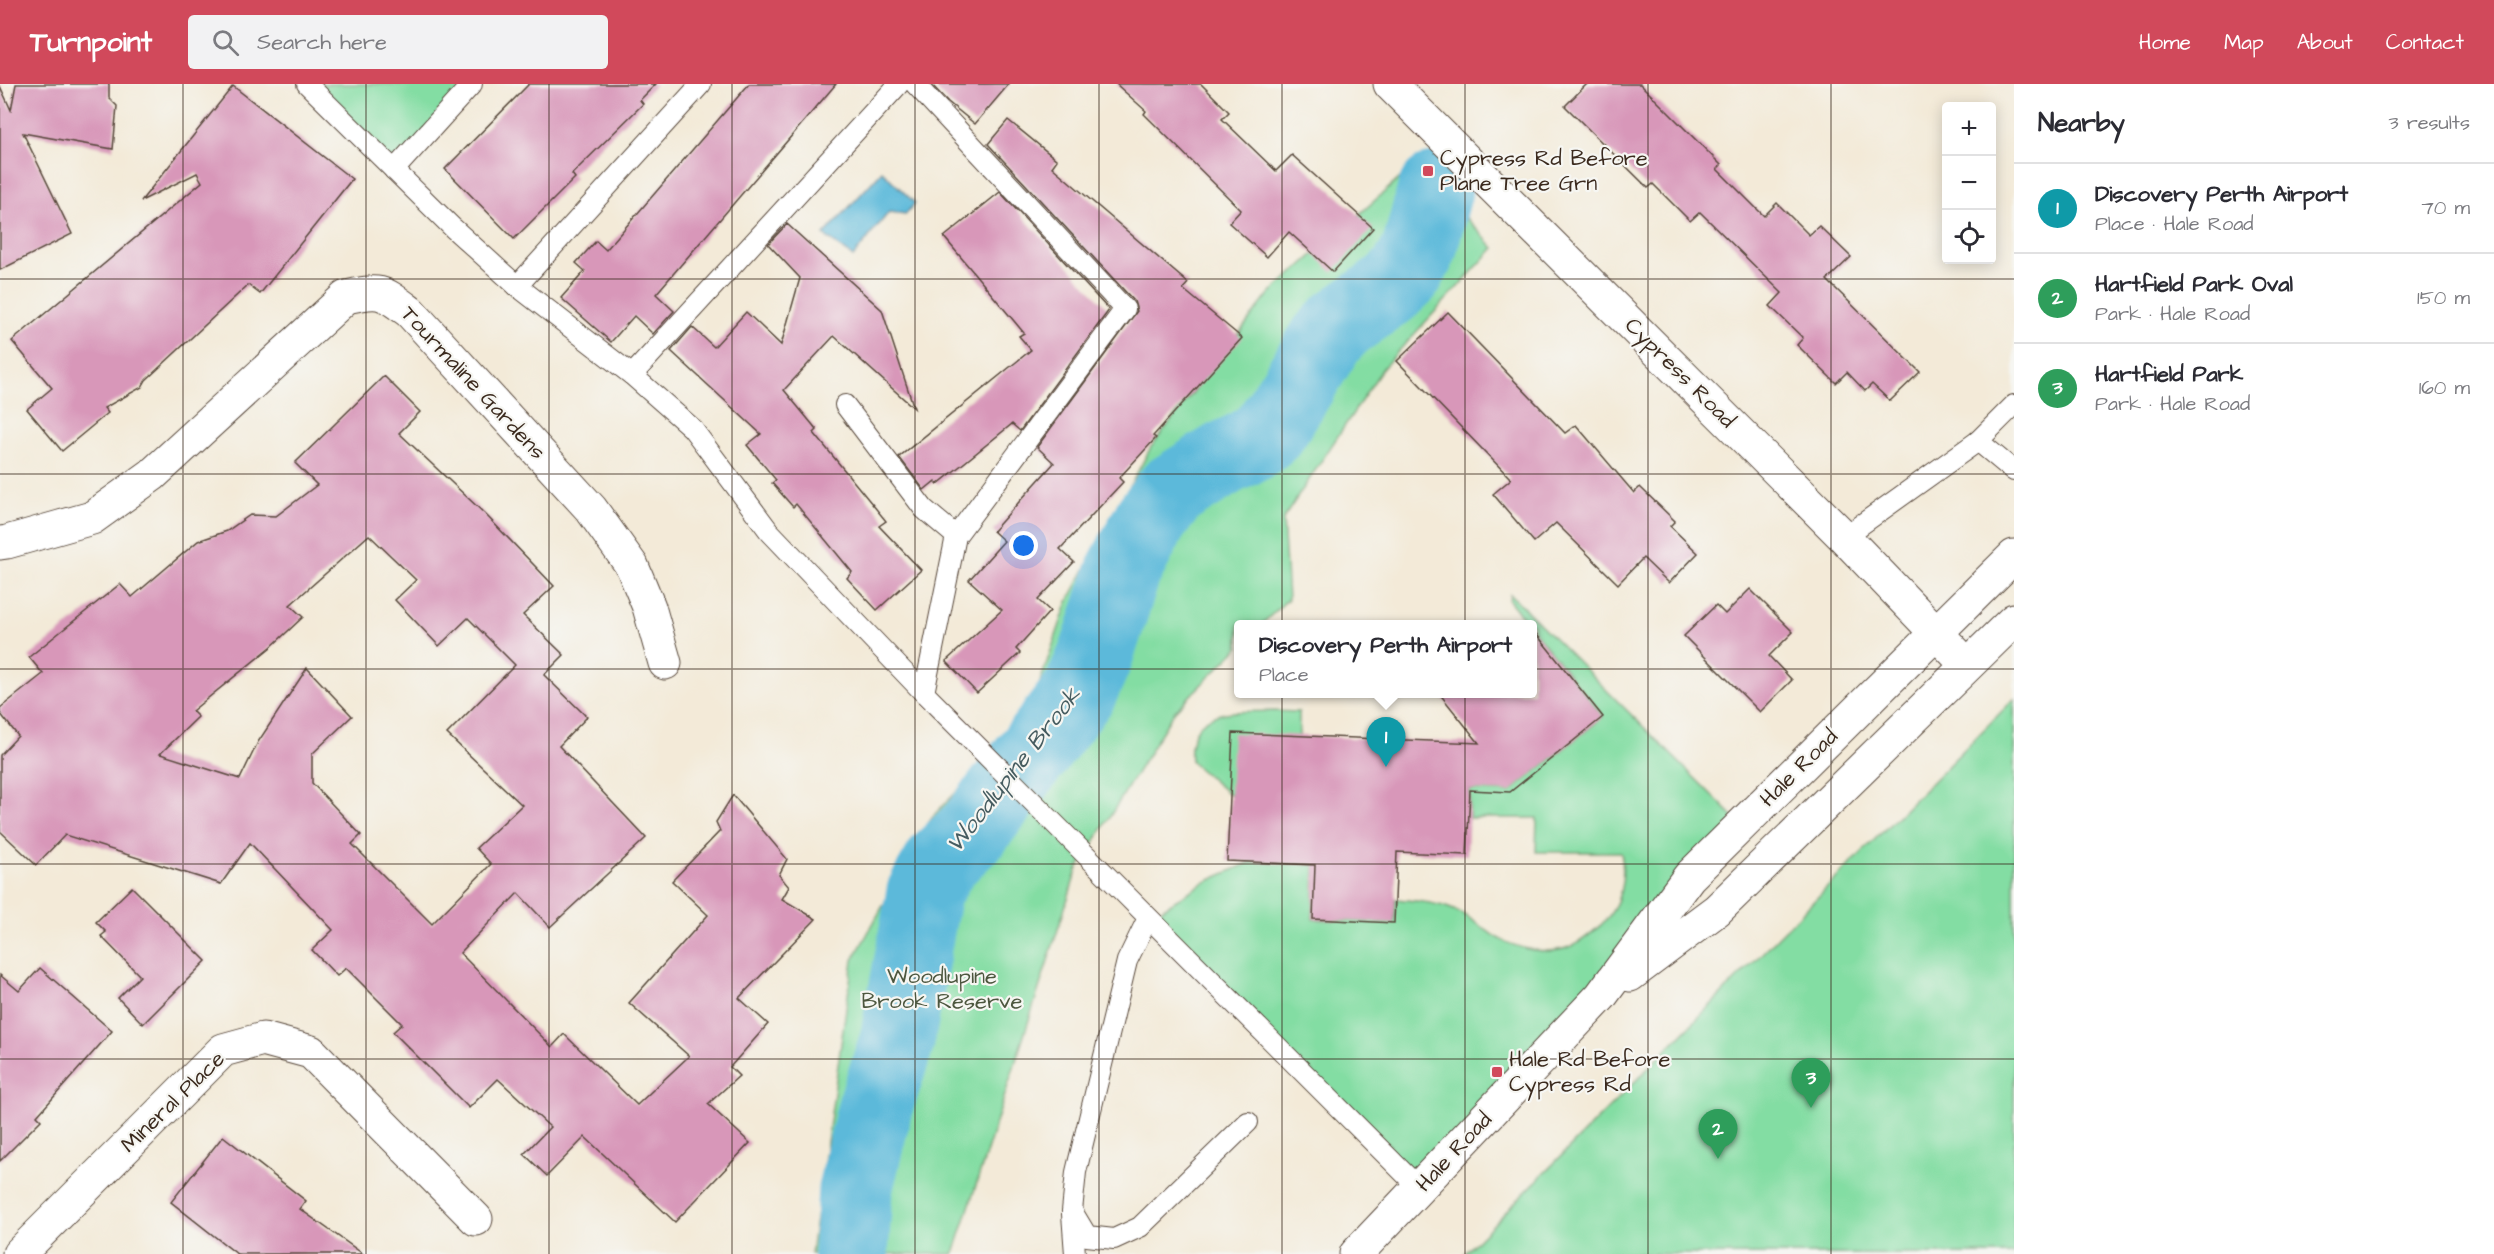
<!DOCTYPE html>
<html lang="en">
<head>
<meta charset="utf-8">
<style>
	body { margin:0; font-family:"Architects Daughter",sans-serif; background:#f2f2f3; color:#2b2b33 }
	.controls { position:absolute; right:18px; top:18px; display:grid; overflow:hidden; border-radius:6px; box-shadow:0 3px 15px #0003 }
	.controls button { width:54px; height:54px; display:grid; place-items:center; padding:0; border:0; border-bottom:2px solid #e1e1e2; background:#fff; color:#2b2b33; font:30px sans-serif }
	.you { position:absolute; left:1024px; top:462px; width:21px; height:21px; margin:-15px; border:4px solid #fff; border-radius:50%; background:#1a73e8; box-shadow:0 0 0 9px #1a73e833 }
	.badge { display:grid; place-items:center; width:39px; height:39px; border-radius:50%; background:#d1495b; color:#fff; font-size:20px; font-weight:700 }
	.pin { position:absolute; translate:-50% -50px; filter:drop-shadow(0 2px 3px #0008) }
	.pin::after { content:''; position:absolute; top:32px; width:21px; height:18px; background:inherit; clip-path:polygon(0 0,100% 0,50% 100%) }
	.popup { position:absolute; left:1234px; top:536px; width:303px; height:78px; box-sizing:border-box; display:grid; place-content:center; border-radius:6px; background:#fff; filter:drop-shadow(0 2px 4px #0005); font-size:20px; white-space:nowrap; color:#7c7c81 }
	.popup b { font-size:22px; color:#2b2b33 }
	.popup::after { content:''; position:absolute; left:50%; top:100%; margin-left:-12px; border:12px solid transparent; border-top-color:#fff }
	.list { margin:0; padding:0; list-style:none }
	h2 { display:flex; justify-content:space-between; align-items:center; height:78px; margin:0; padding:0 24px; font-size:26px }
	h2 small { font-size:20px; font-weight:400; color:#7c7c81 }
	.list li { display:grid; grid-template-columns:39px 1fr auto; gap:18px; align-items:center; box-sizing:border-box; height:90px; padding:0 24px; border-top:2px solid #e1e1e2 }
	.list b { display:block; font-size:22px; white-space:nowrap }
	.list p { margin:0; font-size:20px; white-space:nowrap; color:#7c7c81 }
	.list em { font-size:20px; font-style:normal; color:#7c7c81 }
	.icon { flex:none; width:33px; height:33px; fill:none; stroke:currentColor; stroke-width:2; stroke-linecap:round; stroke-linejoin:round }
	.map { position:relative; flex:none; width:2014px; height:1170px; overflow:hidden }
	header { display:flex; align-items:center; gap:36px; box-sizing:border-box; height:84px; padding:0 30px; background:#d1495b; color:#fff }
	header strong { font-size:28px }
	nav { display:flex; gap:33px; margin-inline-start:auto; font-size:21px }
	.search { width:420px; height:54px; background:#f2f2f3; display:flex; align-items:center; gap:15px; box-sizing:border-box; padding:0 21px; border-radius:6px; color:#7c7c81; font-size:22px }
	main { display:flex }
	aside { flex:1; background:#fff }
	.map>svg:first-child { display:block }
</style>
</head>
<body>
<header>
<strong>Turnpoint</strong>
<div class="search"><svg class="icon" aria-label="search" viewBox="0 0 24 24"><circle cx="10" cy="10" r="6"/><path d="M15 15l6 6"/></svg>Search here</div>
<nav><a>Home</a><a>Map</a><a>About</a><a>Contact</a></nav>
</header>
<main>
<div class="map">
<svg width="2014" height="1170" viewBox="0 0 2014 1170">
	<rect width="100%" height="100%" fill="#f6f6f2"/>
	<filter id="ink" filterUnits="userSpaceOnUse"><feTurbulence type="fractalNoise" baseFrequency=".0167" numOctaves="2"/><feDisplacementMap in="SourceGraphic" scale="12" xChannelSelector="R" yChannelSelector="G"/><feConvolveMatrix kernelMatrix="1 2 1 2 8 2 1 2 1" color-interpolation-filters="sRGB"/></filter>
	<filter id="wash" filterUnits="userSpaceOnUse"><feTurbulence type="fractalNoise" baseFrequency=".008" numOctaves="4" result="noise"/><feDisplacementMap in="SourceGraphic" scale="24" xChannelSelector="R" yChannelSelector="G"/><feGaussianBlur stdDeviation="1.35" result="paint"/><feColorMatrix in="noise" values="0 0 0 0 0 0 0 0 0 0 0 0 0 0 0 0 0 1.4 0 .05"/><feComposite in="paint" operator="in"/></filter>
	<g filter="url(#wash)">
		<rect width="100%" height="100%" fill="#f3ead8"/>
		<g fill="#83dda3" stroke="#5f8460" stroke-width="1.5">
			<path d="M 307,0 L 472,0 L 394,86 Z"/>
			<path d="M 1416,80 L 1494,164 L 1383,284 L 1283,435 L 1288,515 L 1262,540 L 1239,540 L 1239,563 L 1174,628 L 1077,786 L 954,1170 L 811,1170 L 853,876 L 932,733 L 1027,636 L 1068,517 L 1151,363 L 1269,210 Z"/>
			<path d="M 1510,510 L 1742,741 L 1420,1105 L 1148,834 L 1203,799 L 1251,778 L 1315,781 L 1313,835 L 1394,839 L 1396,815 C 1416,817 1435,818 1454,826 C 1468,831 1481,843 1493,851 C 1515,865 1551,874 1576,860 C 1585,855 1594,847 1602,840 C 1621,822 1626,793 1621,768 L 1536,768 L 1537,734 L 1469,734 L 1470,706 L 1510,708 L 1603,633 L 1533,546 L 1533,540 L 1528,540 L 1509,516 Z"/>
			<path d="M 2014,615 L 2014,1170 L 1464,1170 Z"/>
			<path d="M 1274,627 L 1299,628 L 1299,652 L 1230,711 L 1191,678 C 1186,621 1234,628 1274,627 Z"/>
		</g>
		<path fill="#5bb9da" stroke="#4b727c" stroke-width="1.5" d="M 882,87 L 915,119 L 906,130 L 889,128 L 853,173 L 824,151 Z"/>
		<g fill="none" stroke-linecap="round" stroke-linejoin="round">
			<path stroke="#5bb9da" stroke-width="75" d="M 851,1170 L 855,1106 L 875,1023 L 897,957 L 924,808 L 942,777 L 974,746 L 1080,607 L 1096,571 L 1124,486 L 1151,435 L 1172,407 L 1225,374 L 1252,361 L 1269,347 L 1326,256 L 1342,239 L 1389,206 L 1406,190 L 1419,166 L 1435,106"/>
		</g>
		<g id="blocks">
			<g fill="#d897b9" fill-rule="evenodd">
				<path d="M 16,0 L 109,0 L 109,14 L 117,22 L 113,65 L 23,49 L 72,150 L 0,186 L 0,2 L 11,26 Z"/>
				<path d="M 529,0 L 656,0 L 640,16 L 643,20 L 572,90 L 575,94 L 514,155 L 445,85 Z"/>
				<path d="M 749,0 L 836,0 L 656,210 L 674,227 L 653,250 L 634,232 L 611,258 L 561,214 L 585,187 L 576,179 L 596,157 L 606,166 Z"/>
				<path d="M 931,0 L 1009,0 L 975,40 L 948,18 Z"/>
				<path d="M 1116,0 L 1201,0 L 1229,28 L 1222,35 L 1276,87 L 1292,71 L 1373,144 L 1333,188 L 1289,148 L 1267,173 L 1229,139 L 1241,126 L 1144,30 L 1146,27 Z"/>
				<path d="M 1587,0 L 1640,0 L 1721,81 L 1717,85 L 1764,132 L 1777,119 L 1809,151 L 1819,142 L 1851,173 L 1827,196 L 1920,288 L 1890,317 L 1872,300 L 1865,307 L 1847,288 L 1836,299 L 1797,261 L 1803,254 L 1770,222 L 1782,209 L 1700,128 L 1690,137 L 1653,100 L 1648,104 L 1565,22 Z"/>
				<path d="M 233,2 L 352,95 L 260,210 L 248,201 L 146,296 L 142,303 L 104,324 L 108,329 L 62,367 L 27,325 L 52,304 L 12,257 L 202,98 L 197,89 L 141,117 Z"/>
				<path d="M 1008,36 L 1057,76 L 1052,83 L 1188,199 L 1183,205 L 1242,254 L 1153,352 L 1156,354 L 1119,394 L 1123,398 L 1060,465 L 1074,478 L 1038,516 L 1050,527 L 1016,565 L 1020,569 L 977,609 L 946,577 L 1002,526 L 969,496 L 1004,457 L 993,447 L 1054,379 L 1037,363 L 1137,227 L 1134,217 L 988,60 Z"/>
				<path d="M 1000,108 L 1109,226 L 1020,347 L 1012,340 L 938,400 L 935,397 L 924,406 L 899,373 L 1031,266 L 1019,252 L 1024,249 L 944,153 Z"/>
				<path d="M 787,140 L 882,226 L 914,324 L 834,252 L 784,306 L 817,346 L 814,349 L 886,437 L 879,442 L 921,486 L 877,526 L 847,494 L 852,488 L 796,420 L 793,423 L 772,399 L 776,396 L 747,361 L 761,350 L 671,267 L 692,243 L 714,263 L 746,228 L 781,261 L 800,194 L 768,160 Z"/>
				<path d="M 1448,228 L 1565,349 L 1576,341 L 1634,409 L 1640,403 L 1675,437 L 1670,442 L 1698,469 L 1669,499 L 1643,474 L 1618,500 L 1556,439 L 1534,458 L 1493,410 L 1511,395 L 1397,277 Z"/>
				<path d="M 384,292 L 420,328 L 399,349 L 485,430 L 554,502 L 523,531 L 564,571 L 544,591 L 587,633 L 559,662 L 646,754 L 550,843 L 518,809 L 460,869 L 552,963 L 564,950 L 637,1021 L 689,972 L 629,919 L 708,831 L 672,797 L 720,747 L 716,738 L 733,711 L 787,775 L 779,791 L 789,803 L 782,815 L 816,835 L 739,914 L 768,940 L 730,983 L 739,992 L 708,1020 L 750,1059 L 675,1138 L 585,1053 L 547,1092 L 524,1070 L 550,1043 L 498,995 L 469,1024 L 393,948 L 402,940 L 346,884 L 337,892 L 312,866 L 333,846 L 250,759 L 221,800 L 65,751 L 36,781 L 0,747 L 0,671 L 18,652 L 0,629 L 0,624 L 43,590 L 29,573 L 120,500 L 132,513 L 198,457 L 227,447 L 250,431 L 276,432 L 317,401 L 295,379 ZM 369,451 L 416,496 L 395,516 L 439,562 L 468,534 L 515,581 L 447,650 L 522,721 L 476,764 L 491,780 L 432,840 L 352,760 L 361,751 L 312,699 L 312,670 L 352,632 L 307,584 L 258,658 L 240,695 L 160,670 L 198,633 L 192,627 L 271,563 L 303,533 L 290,521 Z"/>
				<path d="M 1750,505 L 1793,548 L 1769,572 L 1792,596 L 1760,628 L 1684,552 L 1716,521 L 1725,530 Z"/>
				<path d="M 1533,546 L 1603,633 L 1510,708 L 1470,706 L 1467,771 L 1397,768 L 1394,839 L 1313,835 L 1315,781 L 1227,777 L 1233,649 L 1479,659 L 1439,609 L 1533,609 Z"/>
				<path d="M 132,803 L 206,877 L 143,940 L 118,914 L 140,892 L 101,852 L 106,848 L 96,838 Z"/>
				<path d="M 40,884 L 112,947 L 37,1032 L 41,1036 L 0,1077 L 0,891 L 19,907 Z"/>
				<path d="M 223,1052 L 306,1117 L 300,1125 L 363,1170 L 237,1170 L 171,1118 Z"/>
			</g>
		</g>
	</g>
	<g filter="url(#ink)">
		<use href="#blocks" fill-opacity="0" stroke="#57473a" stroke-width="1.5"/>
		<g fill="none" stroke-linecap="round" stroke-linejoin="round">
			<g stroke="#57473a" stroke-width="22">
				<g id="service">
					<path d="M 307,0 L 453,144 L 517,202"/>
					<path d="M 701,0 L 517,202 L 632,291 L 692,344 L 769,447 L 924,609 L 956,452 L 1125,225 L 915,0"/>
					<path d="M 394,86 L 472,0"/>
					<path d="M 632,291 L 899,0"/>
					<path d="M 845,321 L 924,425 L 956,452"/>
					<path d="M 1978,357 L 2014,387"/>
					<path d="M 1844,453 L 1978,357 L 2014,321"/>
					<path d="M 924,609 L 1420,1105"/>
					<path d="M 1148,834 L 1127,877 L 1076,1088 L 1072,1127 L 1087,1152 L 1114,1155 L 1140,1143 L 1248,1038"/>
					<path d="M 1072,1130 L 1075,1170"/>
				</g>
			</g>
			<g stroke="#57473a" stroke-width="35">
				<g id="minor">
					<path d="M 0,459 L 7,458 L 92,434 L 152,391 L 346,213 C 381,205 382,207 410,228 L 591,425 L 632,482 L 649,523 L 665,579"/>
					<path d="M 19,1170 L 223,966 L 263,955 L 311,968 L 476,1135"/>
				</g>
			</g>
			<g stroke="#57473a" stroke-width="35">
				<path id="tertiary" d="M 1390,0 L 1844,453 L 1967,581"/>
			</g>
			<g stroke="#57473a" stroke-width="35">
				<g id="secondary">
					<path d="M 1630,891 L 1717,826 L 2014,536"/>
					<path d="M 1356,1170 L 1601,912 L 1689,793 L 2014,472"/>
				</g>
			</g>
			<use href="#service" stroke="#fff" stroke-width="20"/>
			<use href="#minor" stroke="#fff" stroke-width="33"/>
			<use href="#tertiary" stroke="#fff" stroke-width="33"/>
			<use href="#secondary" stroke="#fff" stroke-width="33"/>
		</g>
	</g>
	<path fill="none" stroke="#3b2a1e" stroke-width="1.5" stroke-opacity="0.55" d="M 183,0 L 183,1170M 366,0 L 366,1170M 549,0 L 549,1170M 732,0 L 732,1170M 915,0 L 915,1170M 1099,0 L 1099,1170M 1282,0 L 1282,1170M 1465,0 L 1465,1170M 1648,0 L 1648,1170M 1831,0 L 1831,1170M 0,195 L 2014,195M 0,390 L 2014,390M 0,585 L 2014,585M 0,780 L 2014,780M 0,975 L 2014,975"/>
	<g fill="#d1495b" stroke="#f6f6f2" stroke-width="2">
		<rect x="1422" y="81" width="12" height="12" rx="3"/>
		<rect x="1491" y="982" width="12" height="12" rx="3"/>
	</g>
	<g text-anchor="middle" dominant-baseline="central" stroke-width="4.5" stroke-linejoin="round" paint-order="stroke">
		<g font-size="22" fill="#3b2a1e" stroke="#f6f6f2" text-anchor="start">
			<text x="1440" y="74">Cypress Rd Before<tspan x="1440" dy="25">Plane Tree Grn</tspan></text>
			<text x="1509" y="975">Hale Rd Before<tspan x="1509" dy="25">Cypress Rd</tspan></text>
		</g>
		<g font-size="22" fill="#3b2a1e" stroke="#f6f6f2">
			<text transform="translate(1680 289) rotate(45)">Cypress Road</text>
			<text transform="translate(473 299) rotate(47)">Tourmaline Gardens</text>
			<text transform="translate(1799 684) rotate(-45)">Hale Road</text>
			<text transform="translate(173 1018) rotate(-44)">Mineral Place</text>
			<text transform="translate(1454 1068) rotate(-47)">Hale Road</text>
		</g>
		<g font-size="22" fill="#4d573f" stroke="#f6f6f2">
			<text x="942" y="892">Woodlupine<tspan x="942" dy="25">Brook Reserve</tspan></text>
		</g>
		<g font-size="24" font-style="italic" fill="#465c60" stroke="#f6f6f2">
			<text transform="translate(1014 686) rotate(-52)">Woodlupine Brook</text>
		</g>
	</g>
</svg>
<div class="controls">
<button>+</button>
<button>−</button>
<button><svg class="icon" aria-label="locate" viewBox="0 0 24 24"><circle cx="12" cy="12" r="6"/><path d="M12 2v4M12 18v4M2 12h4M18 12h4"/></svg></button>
</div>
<div class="you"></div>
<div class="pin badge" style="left:1386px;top:683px;background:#0f9aa8">1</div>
<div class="popup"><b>Discovery Perth Airport</b>Place</div>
<div class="pin badge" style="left:1718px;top:1075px;background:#2e9e5b">2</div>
<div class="pin badge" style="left:1811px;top:1024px;background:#2e9e5b">3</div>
</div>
<aside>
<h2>Nearby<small>3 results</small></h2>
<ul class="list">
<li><span class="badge" style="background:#0f9aa8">1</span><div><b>Discovery Perth Airport</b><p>Place · Hale Road</p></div><em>70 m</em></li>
<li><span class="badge" style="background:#2e9e5b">2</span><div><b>Hartfield Park Oval</b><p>Park · Hale Road</p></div><em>150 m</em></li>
<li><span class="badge" style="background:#2e9e5b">3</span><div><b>Hartfield Park</b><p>Park · Hale Road</p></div><em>160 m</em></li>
</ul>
</aside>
</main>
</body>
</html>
